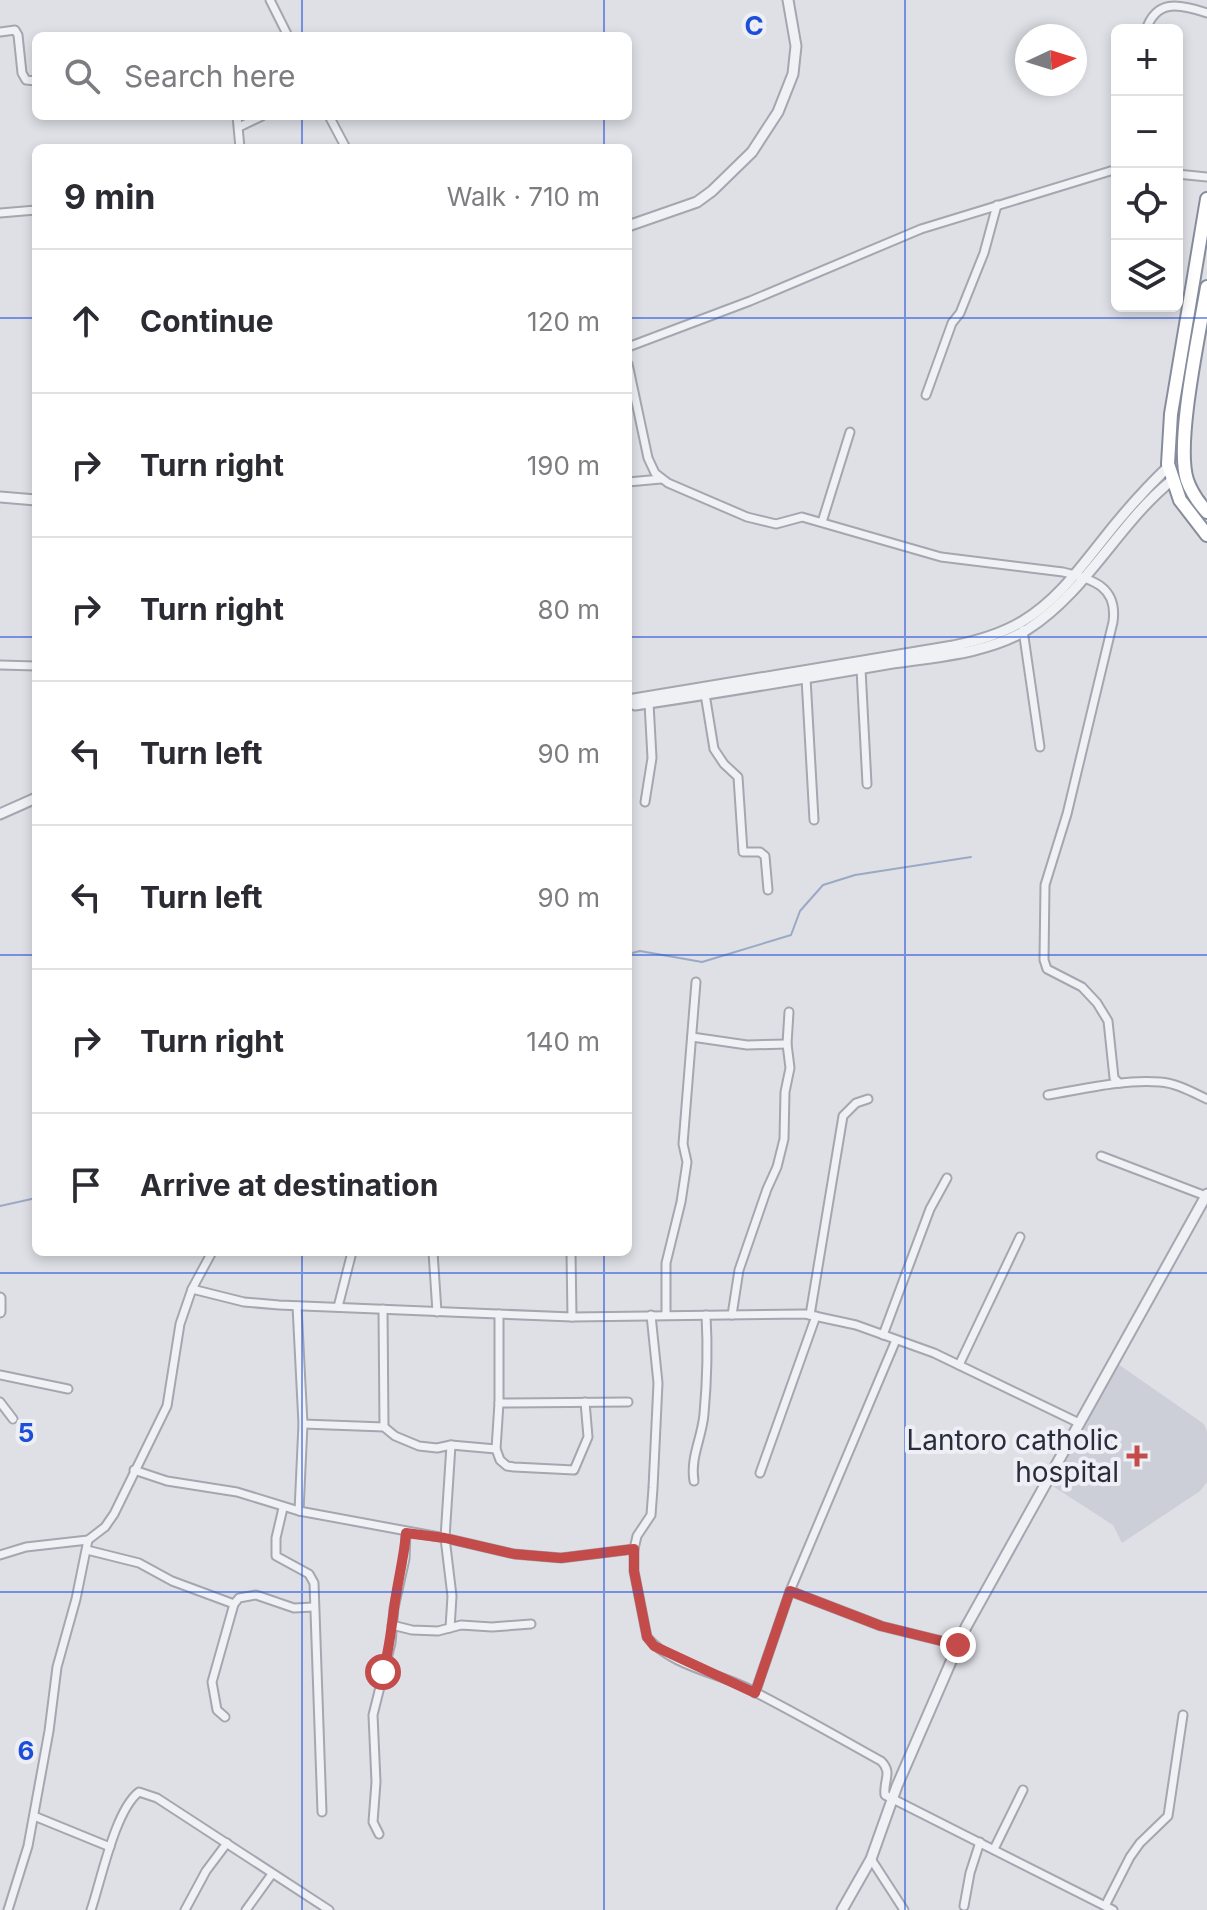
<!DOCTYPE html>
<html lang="en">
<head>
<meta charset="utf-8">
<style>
	body { margin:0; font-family:Inter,sans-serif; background:#f2f2f3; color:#2b2b33 }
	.controls { position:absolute; right:24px; top:24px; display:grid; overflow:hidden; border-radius:12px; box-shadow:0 4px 12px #0003 }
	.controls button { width:72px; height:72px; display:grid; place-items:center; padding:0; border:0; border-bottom:2px solid #e1e1e2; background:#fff; color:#2b2b33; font:40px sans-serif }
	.compass { position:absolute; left:1015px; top:24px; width:72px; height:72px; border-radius:50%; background:#fff; box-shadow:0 4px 12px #0003; rotate:86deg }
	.stop { position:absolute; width:24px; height:24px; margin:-18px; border:6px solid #c34c4b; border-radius:50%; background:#fff }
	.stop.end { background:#c34c4b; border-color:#fff; box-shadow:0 2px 8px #0008 }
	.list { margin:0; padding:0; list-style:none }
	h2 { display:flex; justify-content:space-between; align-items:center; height:104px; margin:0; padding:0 32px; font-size:34px }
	h2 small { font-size:26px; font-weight:400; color:#7c7c81 }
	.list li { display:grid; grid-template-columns:52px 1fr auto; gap:24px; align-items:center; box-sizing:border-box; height:144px; padding:0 32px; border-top:2px solid #e1e1e2 }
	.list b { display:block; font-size:30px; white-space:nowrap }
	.list em { font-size:26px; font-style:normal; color:#7c7c81 }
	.icon { flex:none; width:44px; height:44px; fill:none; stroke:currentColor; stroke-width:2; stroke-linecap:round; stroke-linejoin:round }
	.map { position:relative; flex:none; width:1207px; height:1910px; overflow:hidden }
	.search { position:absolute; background:#fff; box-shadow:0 4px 12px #0003; left:32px; top:32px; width:600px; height:88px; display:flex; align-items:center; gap:20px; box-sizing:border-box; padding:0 28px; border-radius:12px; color:#7c7c81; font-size:30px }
	.panel { position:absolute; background:#fff; box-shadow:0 4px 12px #0003; left:32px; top:144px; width:600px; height:1112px; border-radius:12px }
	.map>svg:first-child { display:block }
</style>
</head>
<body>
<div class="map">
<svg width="1207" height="1910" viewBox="0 0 1207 1910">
	<rect width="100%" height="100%" fill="#dee0e6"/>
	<path fill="#cccfd8" d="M 1118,1364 L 1204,1424 L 1207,1431 L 1207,1482 L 1200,1491 L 1122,1543 L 1113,1525 L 1051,1485 Z"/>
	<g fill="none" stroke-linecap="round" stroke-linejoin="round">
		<g stroke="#9ba9c4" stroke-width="2">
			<path d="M 628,954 L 640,951 L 702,962 L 791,935 L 800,911 L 823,885 L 855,875 L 971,857"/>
			<path d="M 0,1206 L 36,1198"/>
		</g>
		<g stroke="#a4a6b0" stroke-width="11">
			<g id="minor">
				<path d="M 270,0 L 288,36"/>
				<path d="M 1146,30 C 1156,0 1177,3 1207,13"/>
				<path d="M 0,32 L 15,30 L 18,35 L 22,73 L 26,80 L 36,81"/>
				<path d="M 237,116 L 240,148"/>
				<path d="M 329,116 L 346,148"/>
				<path d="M 239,127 L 262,116"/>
				<path d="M 1177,174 L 1207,177"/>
				<path d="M 0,213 L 36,210"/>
				<path d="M 628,347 L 750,301 L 921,229 L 1117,169"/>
				<path d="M 628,364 L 648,458 L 655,473 L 668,483 L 747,517 L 776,524 L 802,517 L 941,557 L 1063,572 C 1093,579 1118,587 1113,622 L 1067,814 L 1045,885 L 1044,960 L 1047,969 L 1082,987 L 1097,1003 L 1108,1021 L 1114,1078 L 1119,1083"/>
				<path d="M 926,395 L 952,323 L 960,313 L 984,253 L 997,205"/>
				<path d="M 628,482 L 661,479"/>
				<path d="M 822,522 L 850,432"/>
				<path d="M 1023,630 L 1040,747"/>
				<path d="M 0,665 L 36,666"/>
				<path d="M 861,669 L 867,784"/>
				<path d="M 806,678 L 814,820"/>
				<path d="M 705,694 L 714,749 L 724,764 L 738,777 L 743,852 L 760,852 L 765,856 L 768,890"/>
				<path d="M 645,802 L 652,758 L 649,703"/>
				<path d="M 692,1037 L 747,1045 L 787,1044"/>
				<path d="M 1048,1095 C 1084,1089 1123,1079 1160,1082 C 1176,1083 1192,1092 1207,1099"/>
				<path d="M 1101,1156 L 1206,1196"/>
				<path d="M 433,1252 L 437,1312"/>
				<path d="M 571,1252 L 572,1317"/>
				<path d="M 192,1289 L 244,1302 L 279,1305 L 572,1317 L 805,1314 L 856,1325 L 934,1353 L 1079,1423"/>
				<path d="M 297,1306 L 303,1424 L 299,1511"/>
				<path d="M 338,1307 L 352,1252"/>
				<path d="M 383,1309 L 384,1427"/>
				<path d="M 499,1314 L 499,1403 L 496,1449 L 500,1460 L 507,1466 L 514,1467 L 574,1470 L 588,1437 L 585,1402"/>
				<path d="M 651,1315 L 658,1383 L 653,1488 L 651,1515 L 637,1536 L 634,1549 L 634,1571 L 647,1637 C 670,1665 714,1672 745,1687 C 791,1710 836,1736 881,1761 C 893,1772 883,1781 885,1795 L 893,1799 L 1113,1910"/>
				<path d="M 666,1315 L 666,1263 L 681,1202 L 687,1162 L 683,1144 L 696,982"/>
				<path d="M 732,1315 L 739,1270 L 767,1189 L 777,1167 L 784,1139 L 785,1092 L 790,1068 L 787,1044 L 789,1012"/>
				<path d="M 810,1315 L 843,1116 L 856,1103 L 868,1099"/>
				<path d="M 883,1335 L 930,1209 L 947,1178"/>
				<path d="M 959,1365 L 1020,1237"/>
				<path d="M 0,1375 L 68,1389"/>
				<path d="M 0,1402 L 13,1419"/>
				<path d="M 499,1403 L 628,1402"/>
				<path d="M 303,1424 L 384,1427 L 395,1436 L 419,1446 L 437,1448 L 451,1445 L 496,1449"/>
				<path d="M 134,1470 L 167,1481 L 237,1492 L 299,1511 L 445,1538 L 514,1554 L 561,1558 L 634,1549"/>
				<path d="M 760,1473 L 816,1316"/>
				<path d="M 694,1481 C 690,1457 702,1438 704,1414 C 707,1381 708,1349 706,1315"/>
				<path d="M 283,1508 L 276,1538 L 276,1556 L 309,1574 L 314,1583 L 322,1812"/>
				<path d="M 87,1550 L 139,1563 L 172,1581 L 234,1604"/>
				<path d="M 0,1555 L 26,1547 L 88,1540 L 105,1527 L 114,1514 L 167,1406 L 180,1324 L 192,1289 L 212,1252"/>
				<path d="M 790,1591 L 881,1626 L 958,1645"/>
				<path d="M 392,1625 L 412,1630 L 438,1631 L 461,1625 L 492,1627 L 531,1624"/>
				<path d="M 450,1628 L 452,1596 L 445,1538 L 451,1445"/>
				<path d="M 755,1693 L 790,1591 L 896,1340"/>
				<path d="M 225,1717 L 217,1710 L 212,1682 L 234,1604 L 239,1598 L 256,1595 L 294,1608 L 313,1607"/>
				<path d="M 34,1816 L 110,1847"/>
				<path d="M 379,1834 L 373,1822 L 376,1782 L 373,1715 L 391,1643 L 394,1608 L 405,1559 L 406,1533"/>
				<path d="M 994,1849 L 1023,1790"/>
				<path d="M 871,1859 L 904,1910"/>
				<path d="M 964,1906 L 970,1873 L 980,1842"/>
				<path d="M 1105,1906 L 1130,1857 L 1140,1843 L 1168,1816 L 1183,1715"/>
				<path d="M 8,1910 L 28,1846 L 49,1731 L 57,1667 L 76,1599 L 88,1540"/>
				<path d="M 91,1910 C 101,1881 115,1810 139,1792 L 157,1798 L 329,1910"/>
				<path d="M 185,1910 L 206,1871 L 227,1843"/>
				<path d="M 246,1910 L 272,1874"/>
			</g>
		</g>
		<g stroke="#a4a6b0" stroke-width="13">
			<g id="tertiary">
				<path d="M 628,226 L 697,202 L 712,191 L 752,152 L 778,112 L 793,74 L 796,46 L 788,0"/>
				<path d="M 0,497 L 36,500"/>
				<path d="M 628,700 L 953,646 C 977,641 1002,634 1023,621 C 1056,601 1078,571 1101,542 C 1122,515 1144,490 1168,467"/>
				<path d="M 635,705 C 718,693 800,679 881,665 C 929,657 986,655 1028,629 C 1087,591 1118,524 1171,481"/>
				<path d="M 0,814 L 36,798"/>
				<path d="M 0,1298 L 0,1312"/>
				<path d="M 842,1910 L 871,1859 L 897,1786 L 966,1627 L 1207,1194"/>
			</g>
		</g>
		<g stroke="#878c9c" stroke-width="16">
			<g id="trunk">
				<path d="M 1207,199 L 1171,414 L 1168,464 L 1180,500 L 1207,535"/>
				<path d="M 1207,287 C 1200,330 1175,443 1187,480 C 1191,492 1198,502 1207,512"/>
			</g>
		</g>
		<use href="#minor" stroke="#f0f1f5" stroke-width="7"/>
		<use href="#tertiary" stroke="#f0f1f5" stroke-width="9"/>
		<use href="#trunk" stroke="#fff" stroke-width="12"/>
	</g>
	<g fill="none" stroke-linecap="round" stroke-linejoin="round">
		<path stroke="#c34c4b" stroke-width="10" d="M 383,1672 C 389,1651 391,1631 394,1609 C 397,1583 404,1559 406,1533 L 445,1538 L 514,1554 L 561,1558 L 634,1549 L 634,1571 L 647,1637 L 654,1646 L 755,1693 L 790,1591 L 881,1626 L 958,1645"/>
	</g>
	<path fill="none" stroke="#1d4ed8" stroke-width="2" stroke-opacity="0.55" d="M 302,0 L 302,36M 604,0 L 604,36M 905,0 L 905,1910M 302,116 L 302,148M 604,116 L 604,148M 0,318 L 36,318M 628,318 L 1207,318M 0,637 L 36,637M 628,637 L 1207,637M 0,955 L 36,955M 628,955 L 1207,955M 302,1252 L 302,1910M 604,1252 L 604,1910M 0,1273 L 1207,1273M 0,1592 L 1207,1592"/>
	<path fill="#c34c4b" stroke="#edeff4" stroke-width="3" d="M1133 1444h8v8h8v8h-8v8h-8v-8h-8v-8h8z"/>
	<g text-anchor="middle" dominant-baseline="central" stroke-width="8" stroke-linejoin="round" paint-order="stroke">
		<g font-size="28" fill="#282c3c" stroke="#edeff4" text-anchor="end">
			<text x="1119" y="1440">Lantoro catholic<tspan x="1119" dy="32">hospital</tspan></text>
		</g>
	</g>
	<g font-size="26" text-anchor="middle" font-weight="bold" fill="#1d4ed8" stroke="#edeff4" stroke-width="8" stroke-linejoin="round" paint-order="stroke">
		<text x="754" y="35">C</text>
		<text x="26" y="1442">5</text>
		<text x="26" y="1760">6</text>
	</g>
</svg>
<div class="controls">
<button>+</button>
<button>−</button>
<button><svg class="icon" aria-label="locate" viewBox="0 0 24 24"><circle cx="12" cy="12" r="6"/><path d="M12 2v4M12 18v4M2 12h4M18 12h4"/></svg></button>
<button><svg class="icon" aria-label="layers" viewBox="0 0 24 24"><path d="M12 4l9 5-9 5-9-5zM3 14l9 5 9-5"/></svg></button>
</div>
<svg class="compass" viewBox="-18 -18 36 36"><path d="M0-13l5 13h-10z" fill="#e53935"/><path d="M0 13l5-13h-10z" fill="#7c7c81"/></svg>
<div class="stop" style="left:383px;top:1672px"></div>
<div class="stop end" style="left:958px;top:1645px"></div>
<div class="search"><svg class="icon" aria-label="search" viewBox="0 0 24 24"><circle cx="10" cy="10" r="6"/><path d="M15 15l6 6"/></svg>Search here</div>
<section class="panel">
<h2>9 min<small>Walk · 710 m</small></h2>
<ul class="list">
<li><svg class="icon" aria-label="ahead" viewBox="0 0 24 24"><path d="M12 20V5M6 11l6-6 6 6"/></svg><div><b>Continue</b></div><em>120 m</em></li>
<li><svg class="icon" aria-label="right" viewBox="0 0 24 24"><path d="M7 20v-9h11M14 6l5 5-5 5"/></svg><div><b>Turn right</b></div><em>190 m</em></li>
<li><svg class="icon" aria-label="right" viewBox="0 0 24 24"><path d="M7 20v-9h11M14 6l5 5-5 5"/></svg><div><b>Turn right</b></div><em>80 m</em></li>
<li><svg class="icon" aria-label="left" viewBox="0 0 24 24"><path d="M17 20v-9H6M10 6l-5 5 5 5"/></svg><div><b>Turn left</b></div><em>90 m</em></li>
<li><svg class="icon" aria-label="left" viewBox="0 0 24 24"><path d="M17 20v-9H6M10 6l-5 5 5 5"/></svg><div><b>Turn left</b></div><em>90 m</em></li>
<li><svg class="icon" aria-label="right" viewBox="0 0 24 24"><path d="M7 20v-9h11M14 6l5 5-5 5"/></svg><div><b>Turn right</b></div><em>140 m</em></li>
<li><svg class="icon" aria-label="arrive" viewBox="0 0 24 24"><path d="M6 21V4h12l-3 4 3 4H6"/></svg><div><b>Arrive at destination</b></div></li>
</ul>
</section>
</div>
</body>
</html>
